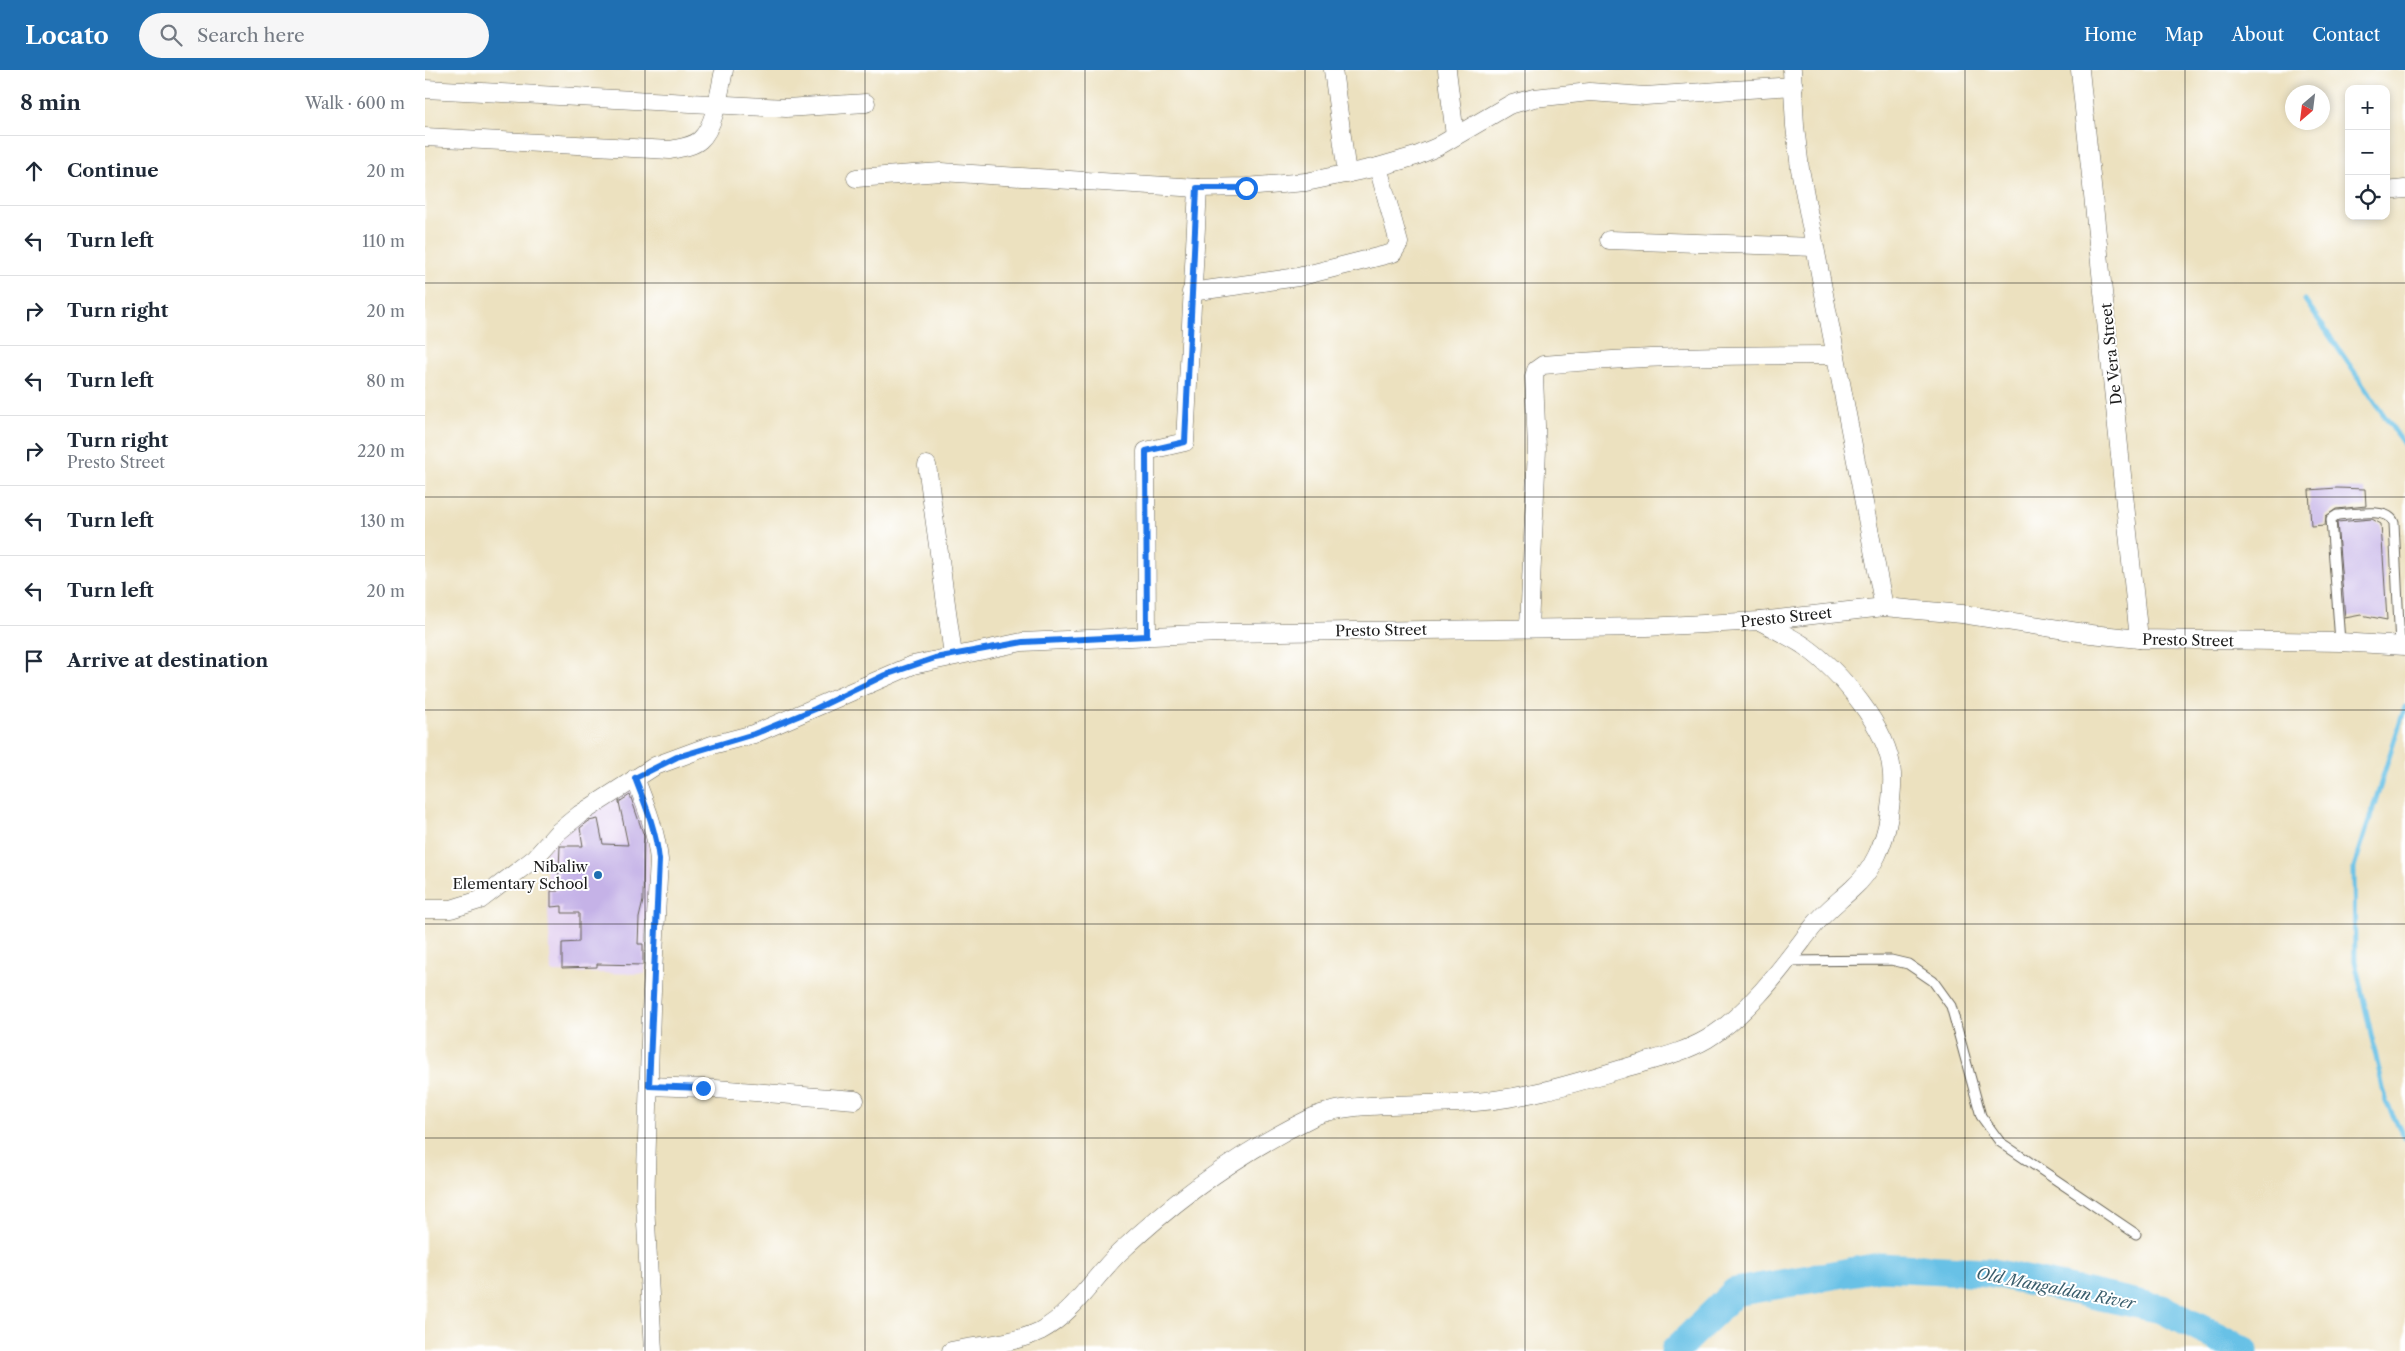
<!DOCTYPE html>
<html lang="en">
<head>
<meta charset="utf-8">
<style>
	body { margin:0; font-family:"Libre Caslon Text",serif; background:#f6f6f7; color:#1f2937 }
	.controls { position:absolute; right:15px; top:15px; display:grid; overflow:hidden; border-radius:10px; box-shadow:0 2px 8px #0003 }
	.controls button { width:45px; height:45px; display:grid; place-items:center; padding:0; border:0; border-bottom:1px solid #e0e1e3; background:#fff; color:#1f2937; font:25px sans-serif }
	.compass { position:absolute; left:1860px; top:15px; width:45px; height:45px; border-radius:50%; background:#fff; box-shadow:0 2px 8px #0003; rotate:208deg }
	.stop { position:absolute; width:15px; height:15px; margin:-11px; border:4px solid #1a73e8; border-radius:50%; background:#fff }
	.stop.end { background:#1a73e8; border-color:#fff; box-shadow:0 1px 5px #0008 }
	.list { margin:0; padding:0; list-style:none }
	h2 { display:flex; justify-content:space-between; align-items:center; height:65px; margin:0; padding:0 20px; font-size:21px }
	h2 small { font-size:16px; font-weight:400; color:#747a83 }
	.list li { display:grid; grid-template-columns:32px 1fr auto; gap:15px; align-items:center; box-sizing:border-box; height:70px; padding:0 20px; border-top:1px solid #e0e1e3 }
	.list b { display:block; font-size:19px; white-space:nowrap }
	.list p { margin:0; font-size:16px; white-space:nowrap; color:#747a83 }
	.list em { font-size:16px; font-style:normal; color:#747a83 }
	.icon { flex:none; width:28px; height:28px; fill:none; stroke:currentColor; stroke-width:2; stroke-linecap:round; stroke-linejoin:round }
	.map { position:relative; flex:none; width:1980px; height:1281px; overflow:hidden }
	header { display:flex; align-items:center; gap:30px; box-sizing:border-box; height:70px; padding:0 25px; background:#1f6fb2; color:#fff }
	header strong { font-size:24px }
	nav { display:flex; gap:28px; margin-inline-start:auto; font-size:18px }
	.search { width:350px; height:45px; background:#f6f6f7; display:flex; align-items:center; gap:12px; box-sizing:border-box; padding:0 18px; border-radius:28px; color:#747a83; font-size:19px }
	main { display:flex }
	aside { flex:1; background:#fff }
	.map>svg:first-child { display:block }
</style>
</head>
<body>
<header>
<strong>Locato</strong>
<div class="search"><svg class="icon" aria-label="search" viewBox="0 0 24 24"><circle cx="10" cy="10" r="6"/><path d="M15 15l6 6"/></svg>Search here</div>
<nav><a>Home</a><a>Map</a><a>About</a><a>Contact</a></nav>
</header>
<main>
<aside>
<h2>8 min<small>Walk · 600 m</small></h2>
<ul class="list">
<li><svg class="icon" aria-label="ahead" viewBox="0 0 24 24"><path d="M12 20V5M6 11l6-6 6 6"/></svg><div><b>Continue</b></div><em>20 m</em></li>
<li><svg class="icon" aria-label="left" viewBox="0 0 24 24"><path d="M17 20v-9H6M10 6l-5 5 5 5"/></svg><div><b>Turn left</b></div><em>110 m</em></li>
<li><svg class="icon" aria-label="right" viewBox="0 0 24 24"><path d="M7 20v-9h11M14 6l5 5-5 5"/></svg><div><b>Turn right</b></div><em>20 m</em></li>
<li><svg class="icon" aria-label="left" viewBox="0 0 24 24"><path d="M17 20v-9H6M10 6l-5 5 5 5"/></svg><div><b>Turn left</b></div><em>80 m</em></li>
<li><svg class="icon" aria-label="right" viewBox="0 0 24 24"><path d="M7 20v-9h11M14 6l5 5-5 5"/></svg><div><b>Turn right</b><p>Presto Street</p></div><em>220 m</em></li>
<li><svg class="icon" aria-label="left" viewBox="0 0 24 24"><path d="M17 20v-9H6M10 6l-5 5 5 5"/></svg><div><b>Turn left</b></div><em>130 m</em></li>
<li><svg class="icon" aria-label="left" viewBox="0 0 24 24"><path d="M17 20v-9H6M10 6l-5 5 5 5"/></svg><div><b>Turn left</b></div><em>20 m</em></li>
<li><svg class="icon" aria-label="arrive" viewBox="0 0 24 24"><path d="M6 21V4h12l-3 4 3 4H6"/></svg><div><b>Arrive at destination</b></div></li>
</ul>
</aside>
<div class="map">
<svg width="1980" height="1281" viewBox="0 0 1980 1281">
	<rect width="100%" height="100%" fill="#fff"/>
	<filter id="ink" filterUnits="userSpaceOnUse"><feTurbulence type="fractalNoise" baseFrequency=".02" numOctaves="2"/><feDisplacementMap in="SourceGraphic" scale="10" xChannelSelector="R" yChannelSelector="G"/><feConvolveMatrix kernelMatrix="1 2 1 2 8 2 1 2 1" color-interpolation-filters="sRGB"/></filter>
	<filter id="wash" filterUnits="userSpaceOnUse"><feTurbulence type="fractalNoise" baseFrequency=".0096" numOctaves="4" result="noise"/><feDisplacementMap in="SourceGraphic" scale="20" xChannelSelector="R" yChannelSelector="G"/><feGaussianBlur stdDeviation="1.12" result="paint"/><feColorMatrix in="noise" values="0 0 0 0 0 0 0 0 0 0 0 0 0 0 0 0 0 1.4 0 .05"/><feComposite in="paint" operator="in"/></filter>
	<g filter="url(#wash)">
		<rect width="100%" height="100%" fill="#ece1bf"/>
		<path fill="#e4d3f1" d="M 209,715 L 223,745 L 225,827 L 220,904 L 126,902 L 120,782 L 145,755 Z"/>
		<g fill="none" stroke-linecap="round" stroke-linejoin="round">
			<g stroke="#68c1e6" stroke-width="5">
				<path d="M 1880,230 L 1980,376"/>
				<path d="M 1980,637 L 1929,798 L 1930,891 L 1961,1032 L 1980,1068"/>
			</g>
			<path stroke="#68c1e6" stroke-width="29" d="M 1250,1281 L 1310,1222 L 1454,1197 L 1563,1202 L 1737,1239 L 1819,1281"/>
		</g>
		<g id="blocks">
			<g fill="#c5b2e7">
				<path d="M 1912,418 L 1940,419 L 1941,436 L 1911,439 L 1901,446 L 1900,455 L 1886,456 L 1884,420 Z"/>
				<path d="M 1947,449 L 1956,454 L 1962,550 L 1936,545 L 1920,548 L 1912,452 Z"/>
				<path d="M 205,725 L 219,766 L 218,831 L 214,848 L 213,874 L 218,874 L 218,895 L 172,894 L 172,897 L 137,898 L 137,873 L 154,872 L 154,843 L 137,843 L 137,836 L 126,837 L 126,821 L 133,821 L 135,776 L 158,776 L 155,758 L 164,751 L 173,749 L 178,774 L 203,775 L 194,732 Z"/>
			</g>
		</g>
	</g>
	<g filter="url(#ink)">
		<use href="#blocks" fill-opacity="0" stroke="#656155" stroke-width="1"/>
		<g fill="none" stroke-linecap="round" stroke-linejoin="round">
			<g stroke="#656155" stroke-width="11">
				<g id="lane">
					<path d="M 1915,572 L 1906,449 L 1912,445 C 1927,444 1964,437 1969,453 L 1975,576"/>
					<path d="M 1361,891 L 1466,890 L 1483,894 L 1508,911 L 1526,936 L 1556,1046 L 1575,1072 L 1711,1164"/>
				</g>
			</g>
			<g stroke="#656155" stroke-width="19">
				<g id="street">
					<path d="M 908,0 L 922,104"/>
					<path d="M 1022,0 L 1030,66"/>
					<path d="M 1367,0 L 1370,56 L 1375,99 L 1459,537"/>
					<path d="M 1655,0 L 1714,569"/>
					<path d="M 0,19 L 361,38 L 441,33"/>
					<path d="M 0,67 L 245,80 C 254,78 267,77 275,70 C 290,57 295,19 299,0"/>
					<path d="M 431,108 L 516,102 L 773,118 L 821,117 L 881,112 L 953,97 L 991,86 L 1012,77 L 1084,35 L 1109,28 L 1165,22 L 1220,26 L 1369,16"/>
					<path d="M 1961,121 L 1980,119"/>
					<path d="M 1184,170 L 1389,177"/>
					<path d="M 766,222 L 873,207 L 968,183 L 974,173 L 953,97"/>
					<path d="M 502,395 L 528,585"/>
					<path d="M 1104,557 L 1112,379 L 1109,307 L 1111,300 L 1118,295 C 1215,286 1312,285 1410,285"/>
					<path d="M 722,566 L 721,381 L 760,372 L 773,118"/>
					<path d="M 210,708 C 221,736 231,760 234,790 L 226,940 L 220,1134 L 228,1281"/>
					<path d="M 0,839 L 26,839 L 55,830 L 110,788 L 133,762 L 155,744 L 230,696 L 287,675 L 329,664 L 488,595 L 597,572 L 794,563 L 1222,557 L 1335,551 L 1459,537 L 1537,544 L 1666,564 L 1714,569 L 1915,572 L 1980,576"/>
					<path d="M 224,1016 L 278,1018 L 430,1030"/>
					<path d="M 526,1281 C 555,1275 588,1274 615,1261 C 648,1244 668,1208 694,1183 C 751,1129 817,1081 888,1047 C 918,1032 997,1035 1033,1033 C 1093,1031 1147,1014 1203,997 C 1230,989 1258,983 1282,969 C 1325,943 1357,897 1387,858 C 1399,842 1413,832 1427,819 C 1448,801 1460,772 1464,746 C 1466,732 1468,718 1467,704 C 1465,659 1414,600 1378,575 C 1364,566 1349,559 1335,551"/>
				</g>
			</g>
			<use href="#lane" stroke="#fff" stroke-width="9"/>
			<use href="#street" stroke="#fff" stroke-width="18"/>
		</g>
	</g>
	<g fill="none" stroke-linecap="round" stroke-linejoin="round" filter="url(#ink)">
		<path stroke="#1a73e8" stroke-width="6" d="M 278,1018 L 224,1016 L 234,790 C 231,760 221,736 210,708 L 252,687 L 329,664 L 390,639 L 460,605 L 510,588 L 598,572 L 722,566 L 721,381 L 760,372 L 772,118 L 821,118"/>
	</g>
	<path fill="none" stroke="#1c1c1c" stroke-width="1" stroke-opacity="0.55" d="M 220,0 L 220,1281M 440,0 L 440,1281M 660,0 L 660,1281M 880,0 L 880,1281M 1100,0 L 1100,1281M 1320,0 L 1320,1281M 1540,0 L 1540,1281M 1760,0 L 1760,1281M 0,213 L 1980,213M 0,427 L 1980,427M 0,640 L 1980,640M 0,854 L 1980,854M 0,1068 L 1980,1068"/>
	<circle fill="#1f6fb2" stroke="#fff" stroke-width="2" cx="173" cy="805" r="5"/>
	<g text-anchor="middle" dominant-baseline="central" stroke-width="4" stroke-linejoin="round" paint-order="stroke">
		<g font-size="15" fill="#1c1c1c" stroke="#fff">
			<text transform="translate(1686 284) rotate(-96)">De Vera Street</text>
			<text transform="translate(1361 547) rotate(-6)">Presto Street</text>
			<text transform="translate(956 560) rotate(-1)">Presto Street</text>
			<text transform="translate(1763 570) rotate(1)">Presto Street</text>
		</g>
		<g font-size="15" fill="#1c1c1c" stroke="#fff" text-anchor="end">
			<text x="163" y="796">Nibaliw<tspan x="163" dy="17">Elementary School</tspan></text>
		</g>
		<g font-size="16" font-style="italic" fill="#3a5e6d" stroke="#fff">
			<text transform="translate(1631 1218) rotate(11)">Old Mangaldan River</text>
		</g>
	</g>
</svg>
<div class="controls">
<button>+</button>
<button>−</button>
<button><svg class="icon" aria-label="locate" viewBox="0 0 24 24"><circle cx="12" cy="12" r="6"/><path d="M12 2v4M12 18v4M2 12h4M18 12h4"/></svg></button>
</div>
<svg class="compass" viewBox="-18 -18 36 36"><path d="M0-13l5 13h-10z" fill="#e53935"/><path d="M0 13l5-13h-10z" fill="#747a83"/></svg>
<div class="stop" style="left:821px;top:118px"></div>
<div class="stop end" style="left:278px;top:1018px"></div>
</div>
</main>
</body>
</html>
